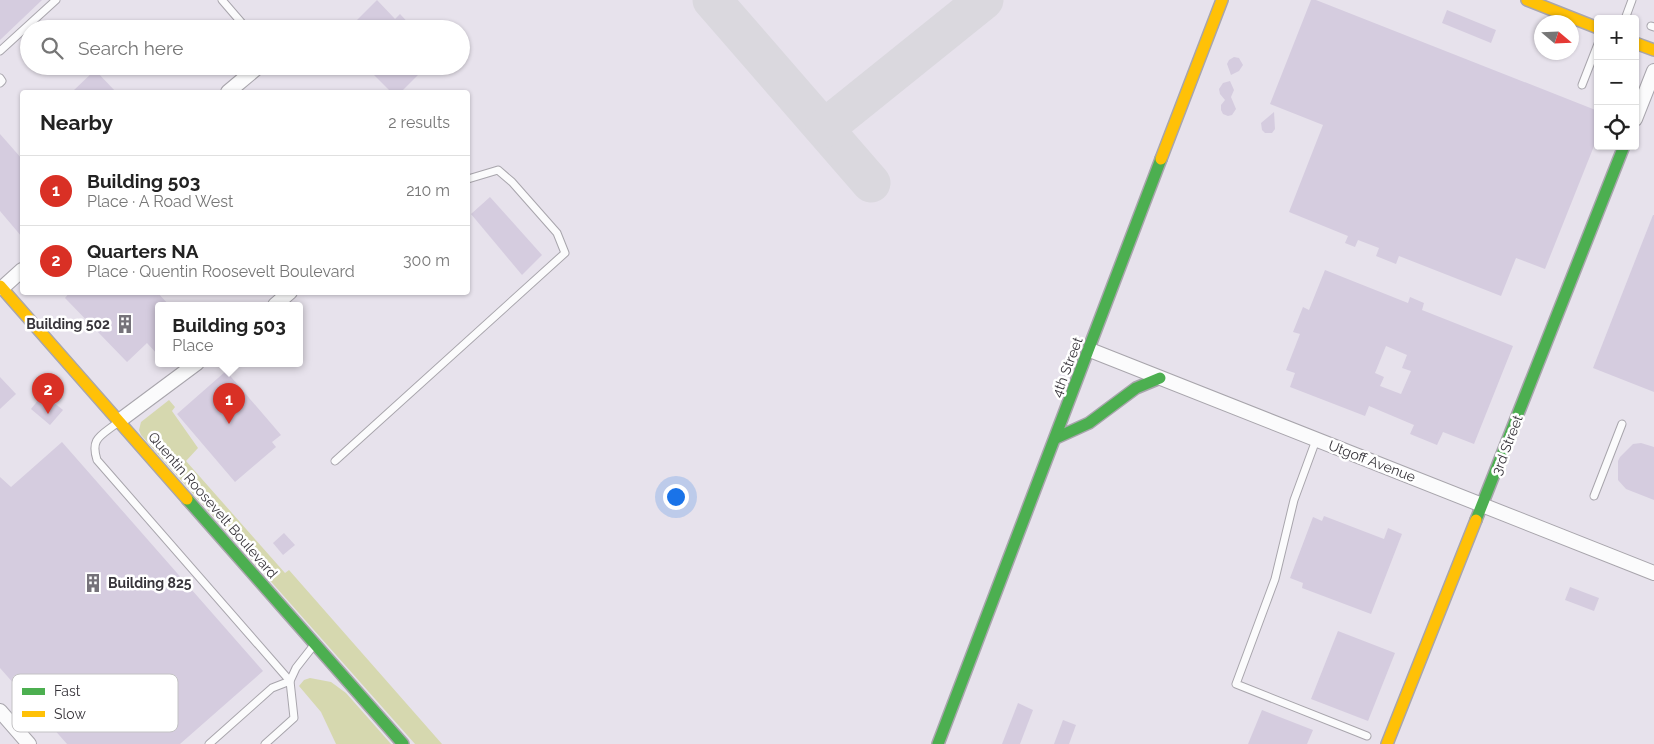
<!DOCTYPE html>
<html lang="en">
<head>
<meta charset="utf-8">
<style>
	body { margin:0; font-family:Raleway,sans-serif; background:#f6f6f6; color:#222 }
	.controls { position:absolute; right:15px; top:15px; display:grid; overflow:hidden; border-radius:5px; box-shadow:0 1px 4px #0004 }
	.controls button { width:45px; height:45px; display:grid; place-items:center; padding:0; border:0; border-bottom:1px solid #e0e0e0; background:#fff; color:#222; font:25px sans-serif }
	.compass { position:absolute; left:1534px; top:15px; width:45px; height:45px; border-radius:50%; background:#fff; box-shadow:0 1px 4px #0004; rotate:109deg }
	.you { position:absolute; left:675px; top:496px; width:18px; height:18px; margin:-12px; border:4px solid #fff; border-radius:50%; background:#1a73e8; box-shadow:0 0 0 8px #1a73e833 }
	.badge { display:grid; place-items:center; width:32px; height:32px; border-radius:50%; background:#d93025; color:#fff; font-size:16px; font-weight:700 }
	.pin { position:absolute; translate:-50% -41px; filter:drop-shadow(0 1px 2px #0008) }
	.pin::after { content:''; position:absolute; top:26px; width:18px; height:15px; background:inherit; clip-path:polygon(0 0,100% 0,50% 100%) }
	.popup { position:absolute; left:155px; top:302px; width:148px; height:65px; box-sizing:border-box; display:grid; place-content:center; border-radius:5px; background:#fff; filter:drop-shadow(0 1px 4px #0005); font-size:16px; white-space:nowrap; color:#767676 }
	.popup b { font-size:19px; color:#222 }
	.popup::after { content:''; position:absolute; left:50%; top:100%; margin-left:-10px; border:10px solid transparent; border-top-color:#fff }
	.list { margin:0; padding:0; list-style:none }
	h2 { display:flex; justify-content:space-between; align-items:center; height:65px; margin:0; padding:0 20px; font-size:21px }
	h2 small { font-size:16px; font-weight:400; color:#767676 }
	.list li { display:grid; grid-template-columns:32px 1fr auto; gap:15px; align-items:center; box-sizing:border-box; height:70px; padding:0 20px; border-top:1px solid #e0e0e0 }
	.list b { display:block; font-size:19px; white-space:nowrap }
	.list p { margin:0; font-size:16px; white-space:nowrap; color:#767676 }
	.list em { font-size:16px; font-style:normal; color:#767676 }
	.icon { flex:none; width:28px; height:28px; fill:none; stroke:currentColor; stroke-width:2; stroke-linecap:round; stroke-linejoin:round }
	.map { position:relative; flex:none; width:1654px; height:744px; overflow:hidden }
	.search { position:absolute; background:#fff; box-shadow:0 1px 4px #0004; left:20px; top:20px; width:450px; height:55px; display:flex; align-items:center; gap:12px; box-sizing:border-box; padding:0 18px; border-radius:28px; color:#767676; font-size:19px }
	.panel { position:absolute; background:#fff; box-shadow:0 1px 4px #0004; left:20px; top:90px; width:450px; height:205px; border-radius:5px }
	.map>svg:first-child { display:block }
</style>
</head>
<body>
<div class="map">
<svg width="1654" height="744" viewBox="0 0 1654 744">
	<rect width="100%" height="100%" fill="#e7e2ec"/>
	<g fill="#d6d8af">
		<path d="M 169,400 L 175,407 L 172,411 L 198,448 L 186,461 L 285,573 L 289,570 L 442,744 L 415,744 L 141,435 L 139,430 L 141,422 Z"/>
		<path d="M 310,678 L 331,682 L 346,693 L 391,744 L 336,744 L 321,712 L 299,686 L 304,680 Z"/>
	</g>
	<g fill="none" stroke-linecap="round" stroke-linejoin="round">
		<g stroke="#dad8de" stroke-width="39">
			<path d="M 712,0 L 871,183"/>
			<path d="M 825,128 L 984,0"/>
		</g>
	</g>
	<g fill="#d5ccdf" fill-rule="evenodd">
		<path d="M 0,0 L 42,0 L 0,40 Z"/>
		<path d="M 377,0 L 395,19 L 400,14 L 414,29 L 348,29 Z"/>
		<path d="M 1311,0 L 1316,0 L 1598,111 L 1598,136 L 1545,269 L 1516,258 L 1501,296 L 1399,256 L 1396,264 L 1376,256 L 1379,248 L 1358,240 L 1355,247 L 1345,243 L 1348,236 L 1289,212 L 1323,125 L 1270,104 Z"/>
		<path d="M 1447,10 L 1496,30 L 1491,43 L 1442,23 Z"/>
		<path d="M 1234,57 L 1239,58 L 1243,65 L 1239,71 L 1231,75 L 1227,64 L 1229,60 Z"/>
		<path d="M 365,66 L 427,66 L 401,92 L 391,92 Z"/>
		<path d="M 95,70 L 116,92 L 72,92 Z"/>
		<path d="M 1230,81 L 1234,90 L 1231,97 L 1236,109 L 1232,115 L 1228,116 L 1223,114 L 1221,110 L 1221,105 L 1225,100 L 1220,94 L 1219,89 L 1223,83 Z"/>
		<path d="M 1274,112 L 1275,129 L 1272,133 L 1265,133 L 1262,130 L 1261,123 Z"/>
		<path d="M 0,134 L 22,159 L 22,237 L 0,211 Z"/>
		<path d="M 490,197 L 542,255 L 522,275 L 471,214 Z"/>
		<path d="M 1653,215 L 1654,215 L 1654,392 L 1593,368 Z"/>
		<path d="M 1325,270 L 1408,303 L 1410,297 L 1424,303 L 1422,310 L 1513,346 L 1474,444 L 1443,432 L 1437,445 L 1410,434 L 1414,425 L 1369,406 L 1365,416 L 1290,387 L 1295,373 L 1286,370 L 1300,334 L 1293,332 L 1303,307 L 1309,310 ZM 1386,346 L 1407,355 L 1402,368 L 1411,371 L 1401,394 L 1380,386 L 1384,377 L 1375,373 Z"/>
		<path d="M 70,292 L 157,292 L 169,305 L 159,305 L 159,356 L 147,343 L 127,362 L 65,298 Z"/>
		<path d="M 226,371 L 281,435 L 272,442 L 276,447 L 235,482 L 177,414 Z"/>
		<path d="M 0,377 L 16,394 L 0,409 Z"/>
		<path d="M 47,389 L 57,397 L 53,402 L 63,410 L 50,425 L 31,409 Z"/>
		<path d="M 62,442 L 263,671 L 180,744 L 67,744 L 0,668 L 0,477 L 11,487 Z"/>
		<path d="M 1641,443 L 1654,447 L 1654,500 L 1626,489 L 1618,480 L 1618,461 L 1620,457 L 1633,444 Z"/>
		<path d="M 1324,516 L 1384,539 L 1388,528 L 1402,534 L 1371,614 L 1302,588 L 1303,583 L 1290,578 L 1313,517 L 1322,521 Z"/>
		<path d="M 284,533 L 295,545 L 283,555 L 273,543 Z"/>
		<path d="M 1570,587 L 1599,598 L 1594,611 L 1565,600 Z"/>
		<path d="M 1338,631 L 1395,653 L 1368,721 L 1311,699 Z"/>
		<path d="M 1018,703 L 1033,710 L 1020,744 L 1002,744 Z"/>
		<path d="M 1262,710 L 1313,730 L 1307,744 L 1248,744 Z"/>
		<path d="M 1063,720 L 1076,725 L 1069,744 L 1054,744 Z"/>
	</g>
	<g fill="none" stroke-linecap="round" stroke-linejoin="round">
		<g stroke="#a8a5ac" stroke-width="9">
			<g id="lane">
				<path d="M 222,0 L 247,29"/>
				<path d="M 1625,19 L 1632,0"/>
				<path d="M 1651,26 L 1654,27"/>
				<path d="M 0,51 L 56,0"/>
				<path d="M 0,78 L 2,81 L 0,83"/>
				<path d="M 1582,85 L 1598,44"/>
				<path d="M 117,423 C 101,436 90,438 97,460 L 290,681 L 272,688 L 209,744"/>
				<path d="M 1316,440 L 1294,500 L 1275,579 L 1236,684 L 1367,736"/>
				<path d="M 335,461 L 565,253 L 557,233 L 512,182 L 498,170 L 468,179"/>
				<path d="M 1594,496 L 1622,424"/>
				<path d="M 265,744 L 294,718 L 290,681 L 296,668 L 314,645"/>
			</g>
		</g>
		<g stroke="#a8a5ac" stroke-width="16">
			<g id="street">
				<path d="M 228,92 L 259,66"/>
				<path d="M 1635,119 L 1654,71"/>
				<path d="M 2,288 L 22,270"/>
				<path d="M 275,305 L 290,292"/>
				<path d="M 1090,350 L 1654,573"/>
				<path d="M 119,421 L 197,363"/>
				<path d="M 0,711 L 29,744"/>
			</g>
		</g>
		<g stroke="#a8a5ac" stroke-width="14">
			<g id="fast">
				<path d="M 1056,438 L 1089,423 L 1136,388 L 1160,378"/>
				<path d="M 187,499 L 403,744"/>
				<path d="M 1476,520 L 1624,146"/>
				<path d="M 938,744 L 1161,159"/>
			</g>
		</g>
		<g stroke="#a8a5ac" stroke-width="14">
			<g id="slow">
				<path d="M 1527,0 L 1598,28"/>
				<path d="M 1635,43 L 1654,50"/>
				<path d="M 1161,159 L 1222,0"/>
				<path d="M 0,286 L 187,499"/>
				<path d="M 1387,744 L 1476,520"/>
			</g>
		</g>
		<use href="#lane" stroke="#fbfbfc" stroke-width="7"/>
		<use href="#street" stroke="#fbfbfc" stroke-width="14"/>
		<use href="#fast" stroke="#4caf50" stroke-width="11"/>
		<use href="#slow" stroke="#ffc107" stroke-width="11"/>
	</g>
	<defs>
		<g id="building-bare" transform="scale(1.5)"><path d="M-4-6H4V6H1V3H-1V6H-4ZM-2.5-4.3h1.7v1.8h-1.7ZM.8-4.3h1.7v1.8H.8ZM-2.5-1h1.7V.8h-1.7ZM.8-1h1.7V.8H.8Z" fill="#757279" stroke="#fff" stroke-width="2.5" paint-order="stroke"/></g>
	</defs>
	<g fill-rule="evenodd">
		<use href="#building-bare" x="125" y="324"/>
		<use href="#building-bare" x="93" y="583"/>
	</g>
	<g text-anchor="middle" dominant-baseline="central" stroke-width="5" stroke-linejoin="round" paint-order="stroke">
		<g font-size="14" font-weight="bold" fill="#38353b" stroke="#fff" text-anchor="end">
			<text x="110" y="324">Building 502</text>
			<text x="108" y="583" text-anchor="start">Building 825</text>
		</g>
		<g font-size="14" fill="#38353b" stroke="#fff">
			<text transform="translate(1067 367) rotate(-69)">4th Street</text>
			<text transform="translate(1507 445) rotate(-69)">3rd Street</text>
			<text transform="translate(1372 461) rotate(21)">Utgoff Avenue</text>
			<text transform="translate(213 505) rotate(49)">Quentin Roosevelt Boulevard</text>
		</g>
	</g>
	<rect x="12" y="674" width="166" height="58" rx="8" fill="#fff" stroke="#c3c2c4" stroke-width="1"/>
	<rect x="22" y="688" width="23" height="7" fill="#4caf50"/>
	<rect x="22" y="711" width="23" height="6" fill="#ffc107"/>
	<g font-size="14" fill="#38353b">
		<text x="54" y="696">Fast</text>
		<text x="54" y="719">Slow</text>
	</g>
</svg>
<div class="controls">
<button>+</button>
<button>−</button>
<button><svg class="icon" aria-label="locate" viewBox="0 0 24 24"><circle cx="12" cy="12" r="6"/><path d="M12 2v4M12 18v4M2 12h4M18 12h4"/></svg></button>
</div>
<svg class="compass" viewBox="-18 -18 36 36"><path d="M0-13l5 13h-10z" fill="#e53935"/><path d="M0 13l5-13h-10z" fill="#767676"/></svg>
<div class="you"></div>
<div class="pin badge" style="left:229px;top:424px">1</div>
<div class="popup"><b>Building 503</b>Place</div>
<div class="pin badge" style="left:48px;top:414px">2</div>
<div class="search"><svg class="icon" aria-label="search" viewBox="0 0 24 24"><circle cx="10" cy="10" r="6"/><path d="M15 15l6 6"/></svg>Search here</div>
<section class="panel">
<h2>Nearby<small>2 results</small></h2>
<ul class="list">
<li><span class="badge">1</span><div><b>Building 503</b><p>Place · A Road West</p></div><em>210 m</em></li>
<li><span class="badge">2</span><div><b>Quarters NA</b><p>Place · Quentin Roosevelt Boulevard</p></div><em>300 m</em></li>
</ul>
</section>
</div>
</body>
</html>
